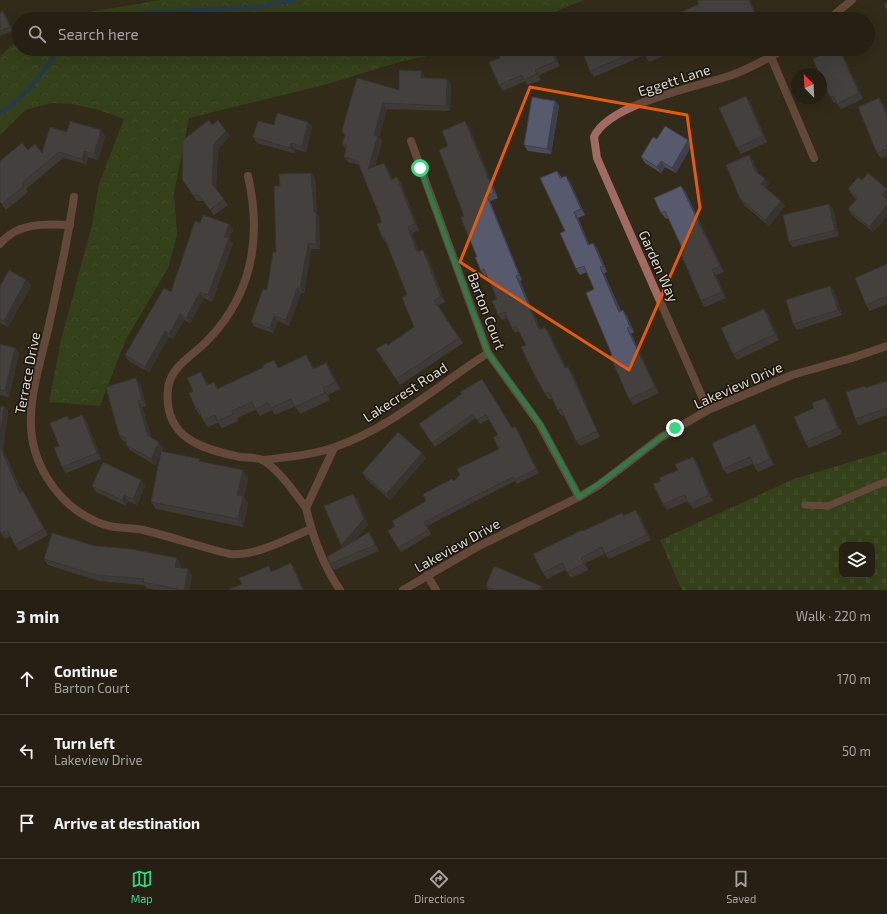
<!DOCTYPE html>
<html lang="en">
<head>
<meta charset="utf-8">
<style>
	body { margin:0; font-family:"Exo 2",sans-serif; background:#2e281d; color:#f1f3f6 }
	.controls { position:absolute; right:12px; bottom:12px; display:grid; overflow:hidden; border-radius:8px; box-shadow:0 4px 16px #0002 }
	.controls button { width:36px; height:36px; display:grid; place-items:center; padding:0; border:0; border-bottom:1px solid #423e34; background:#262014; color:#f1f3f6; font:20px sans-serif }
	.compass { position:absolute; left:791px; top:68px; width:36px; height:36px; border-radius:50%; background:#262014; box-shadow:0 4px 16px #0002; rotate:336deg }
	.stop { position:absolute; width:12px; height:12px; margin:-9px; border:3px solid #34d881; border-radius:50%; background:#fff }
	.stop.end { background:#34d881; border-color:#fff; box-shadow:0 1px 4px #0008 }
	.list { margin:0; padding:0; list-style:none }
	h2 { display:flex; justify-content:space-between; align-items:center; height:52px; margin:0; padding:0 16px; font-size:17px }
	h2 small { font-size:13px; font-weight:400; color:#a4a3a0 }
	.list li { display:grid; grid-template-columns:26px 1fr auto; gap:12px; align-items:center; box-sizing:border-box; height:72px; padding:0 16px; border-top:1px solid #423e34 }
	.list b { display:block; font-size:15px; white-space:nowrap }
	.list p { margin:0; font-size:13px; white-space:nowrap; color:#a4a3a0 }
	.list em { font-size:13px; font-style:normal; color:#a4a3a0 }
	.icon { flex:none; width:22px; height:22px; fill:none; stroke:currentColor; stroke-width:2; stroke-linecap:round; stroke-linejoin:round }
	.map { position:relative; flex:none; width:887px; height:590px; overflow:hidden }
	.search { position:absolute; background:#262014; box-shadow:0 4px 16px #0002; left:12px; right:12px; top:12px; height:44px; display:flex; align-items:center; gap:10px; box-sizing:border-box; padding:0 14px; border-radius:22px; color:#a4a3a0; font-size:15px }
	.sheet { height:268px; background:#262014 }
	nav { display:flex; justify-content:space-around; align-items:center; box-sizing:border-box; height:56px; border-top:1px solid #423e34; background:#262014; font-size:11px; color:#a4a3a0 }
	nav a { display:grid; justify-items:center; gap:2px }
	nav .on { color:#34d881 }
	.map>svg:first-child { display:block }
</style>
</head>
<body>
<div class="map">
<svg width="887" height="590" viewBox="0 0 887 590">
	<defs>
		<pattern id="forest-crowns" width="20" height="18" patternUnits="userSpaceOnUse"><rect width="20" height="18" fill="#36591a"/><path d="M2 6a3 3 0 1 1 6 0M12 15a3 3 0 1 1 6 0" fill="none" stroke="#53703a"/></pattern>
		<pattern id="cemetery-stones" width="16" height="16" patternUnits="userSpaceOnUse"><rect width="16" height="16" fill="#36591a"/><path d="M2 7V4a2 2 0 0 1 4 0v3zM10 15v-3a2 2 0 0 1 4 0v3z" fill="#53703a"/></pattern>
	</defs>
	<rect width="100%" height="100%" fill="#332b1a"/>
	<g fill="url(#forest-crowns)">
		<path d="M 161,0 L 584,0 L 537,19 L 47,19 Z"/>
		<path d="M 19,38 L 19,49 L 459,49 L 399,62 L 324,85 L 189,118 L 174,193 L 177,235 L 168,268 L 125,341 L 100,406 L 49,402 L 61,340 L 92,225 L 99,184 L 124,119 L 99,110 L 72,104 L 51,103 L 25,110 L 0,135 L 0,57 Z"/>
	</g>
	<path fill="url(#cemetery-stones)" fill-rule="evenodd" d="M 887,451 L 887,590 L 682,590 L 660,540 L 794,479 ZM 842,545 L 872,545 L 872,575 L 842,575 Z"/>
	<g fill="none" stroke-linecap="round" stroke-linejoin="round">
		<g stroke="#1a4d7f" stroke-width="4.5">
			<path d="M 102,19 L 140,13 L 257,7 L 295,0"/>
			<path d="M 0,113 C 22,100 45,72 57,49"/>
		</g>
		<path stroke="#a16b61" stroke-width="7" d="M 805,505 L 828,506 L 887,481"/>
		<g stroke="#a16b61" stroke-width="8">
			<path d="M 829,19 L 852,0"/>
			<path d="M 771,57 L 814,158"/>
			<path d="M 411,141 L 488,353 L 540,425 L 579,497"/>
			<path d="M 248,176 C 262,238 252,295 207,341 C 192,356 170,367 168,389 C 163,438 202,449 240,457 C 247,458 259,457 264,461 C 281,472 294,492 306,508"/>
			<path d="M 74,197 C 68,240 58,283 49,325 C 43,352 31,390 31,417 C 29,461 56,503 95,521 C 110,529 127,527 143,530 C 172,537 201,547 230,554 C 257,556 287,539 311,529"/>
			<path d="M 0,244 C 17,222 46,224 70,225"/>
			<path d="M 708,410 L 597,158 L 594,137 C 609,103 698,87 732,75 C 750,68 767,59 784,49"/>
			<path d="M 334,448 L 306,508 C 313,538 323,565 340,590"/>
			<path d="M 263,460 C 287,457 313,455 335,447 C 392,427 438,385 488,353"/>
			<path d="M 427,575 L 436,590"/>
		</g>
		<path stroke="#a16b61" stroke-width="8" d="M 403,590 L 477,547 L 579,497 L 599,485 L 660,438 L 708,410 L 792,375 L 852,358 L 887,346"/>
	</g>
	<g fill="#4b4d5d">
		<path d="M 750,0 L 758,19 L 665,19 Z"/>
		<path d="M 0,13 L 6,15 L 12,31 L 0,36 Z"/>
		<path d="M 504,49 L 553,49 L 560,66 L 539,75 L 541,80 L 528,85 L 525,81 L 503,91 L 499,85 L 500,58 Z"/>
		<path d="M 581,49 L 680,49 L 649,62 L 645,55 L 594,77 L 590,71 Z"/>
		<path d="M 842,53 L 863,99 L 841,109 L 836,102 L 834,103 L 830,97 Z"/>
		<path d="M 421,71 L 425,78 L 447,79 L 451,84 L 450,111 L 387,109 L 379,137 L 382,141 L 375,167 L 388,169 L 392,179 L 401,183 L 419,230 L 412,233 L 419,252 L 423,250 L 427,256 L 445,302 L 438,305 L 463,343 L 400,385 L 376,349 L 388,345 L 414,327 L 407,295 L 387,242 L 386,243 L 382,237 L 382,222 L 359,165 L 348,162 L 344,157 L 346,149 L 342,144 L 345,136 Z"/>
		<path d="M 746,96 L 750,102 L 767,142 L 741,154 L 737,148 Z"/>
		<path d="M 879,98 L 883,104 L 887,112 L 887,156 L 881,158 L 877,153 Z"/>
		<path d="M 555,101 L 559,106 L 551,154 L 528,151 L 524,145 Z"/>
		<path d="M 308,122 L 312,127 L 306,152 L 295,149 L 294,153 L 257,143 L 253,137 L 274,125 Z"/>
		<path d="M 212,125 L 230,136 L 218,149 L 216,189 L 228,205 L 214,215 L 203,201 L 197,201 L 182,179 Z"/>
		<path d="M 469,127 L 498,198 L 490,201 L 522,280 L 520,281 L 540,329 L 549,332 L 566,368 L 572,372 L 600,437 L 580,446 L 576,441 L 564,415 L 562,416 L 558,411 L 552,398 L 549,400 L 545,394 L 526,345 L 519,331 L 515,333 L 512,328 L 507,318 L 502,320 L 498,315 L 497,299 L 487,275 L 485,276 L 481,271 L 464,216 Z"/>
		<path d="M 67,132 L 105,136 L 98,160 L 88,157 L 86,164 L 63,158 L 26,189 L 28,192 L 6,210 L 0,202 L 0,161 L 28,150 L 42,153 Z"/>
		<path d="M 657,139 L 688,140 L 692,145 L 676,173 L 665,167 L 661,173 L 645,163 L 641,157 Z"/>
		<path d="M 749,155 L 753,161 L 758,173 L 765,179 L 769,184 L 766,188 L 785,206 L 769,226 L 744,205 L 740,199 Z"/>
		<path d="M 557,171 L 562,178 L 570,182 L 585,215 L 578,218 L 589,244 L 597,248 L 607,272 L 604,273 L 621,311 L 627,316 L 634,332 L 631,334 L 659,393 L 633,405 L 629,399 L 612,355 L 594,289 L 587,272 L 580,275 L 576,269 L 565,231 Z"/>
		<path d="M 311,173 L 315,178 L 317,214 L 319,217 L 320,249 L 311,249 L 304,293 L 301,293 L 289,326 L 278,321 L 273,333 L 255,327 L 251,322 L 267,290 L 276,252 L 280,186 Z"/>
		<path d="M 862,180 L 887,189 L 887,216 L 873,232 L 852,215 L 848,209 L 856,199 L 852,195 L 848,189 Z"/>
		<path d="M 681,186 L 685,191 L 724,272 L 716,275 L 726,298 L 705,307 L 701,301 L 684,252 L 668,218 L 666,219 L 661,213 Z"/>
		<path d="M 829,204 L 833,209 L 839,236 L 793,247 L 789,242 Z"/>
		<path d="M 200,223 L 229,224 L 233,230 L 229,239 L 233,244 L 212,301 L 204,298 L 190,323 L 184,320 L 173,339 L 169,337 L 149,372 L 129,361 L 125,355 L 171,292 Z"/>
		<path d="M 887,264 L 887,304 L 870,311 L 866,305 Z"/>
		<path d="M 26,280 L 31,286 L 8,327 L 0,323 L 0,286 Z"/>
		<path d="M 834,291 L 842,315 L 797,330 L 793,324 Z"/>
		<path d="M 768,314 L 779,340 L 737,360 L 733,354 Z"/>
		<path d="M 0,344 L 15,348 L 19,353 L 9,397 L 0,395 Z"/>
		<path d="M 306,355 L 311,362 L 314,369 L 331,370 L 340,389 L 328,395 L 330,400 L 300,414 L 295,406 L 275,415 L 272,410 L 260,416 L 256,410 L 237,418 L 238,421 L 222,428 L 218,423 L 208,427 L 203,420 L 201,415 L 200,416 L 196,409 L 193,391 L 205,379 L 208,384 L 214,382 L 219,389 L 280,368 Z"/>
		<path d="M 482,379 L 512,428 L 515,426 L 518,431 L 539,473 L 517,484 L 515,481 L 427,526 L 431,534 L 401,552 L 398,548 L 395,526 L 426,501 L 499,449 L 498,435 L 489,419 L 480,424 L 476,418 L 435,447 L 419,424 Z"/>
		<path d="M 887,381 L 887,415 L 859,425 L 855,419 L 865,386 L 866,388 Z"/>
		<path d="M 140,384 L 146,406 L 142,407 L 151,437 L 159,442 L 163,448 L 155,465 L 130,450 L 126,445 L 126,442 L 123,441 L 119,435 Z"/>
		<path d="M 825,398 L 829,403 L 842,434 L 809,448 L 805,442 L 814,408 Z"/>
		<path d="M 4,406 L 8,411 L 3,449 L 22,492 L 23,491 L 27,497 L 48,535 L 19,551 L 15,545 L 10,536 L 5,539 L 1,533 Z"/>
		<path d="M 82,415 L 86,420 L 101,459 L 66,473 L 62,467 L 67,416 L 70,420 Z"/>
		<path d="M 755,424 L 759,430 L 774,465 L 758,472 L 753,464 L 727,474 L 723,469 Z"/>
		<path d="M 693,457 L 697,463 L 713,501 L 693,509 L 688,501 L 667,510 L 663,504 L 661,481 L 678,470 Z"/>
		<path d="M 426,458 L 390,500 L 366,479 L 362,473 Z"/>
		<path d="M 202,462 L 248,478 L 244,497 L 248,504 L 243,527 L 156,509 L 151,502 Z"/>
		<path d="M 92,486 L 145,486 L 137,505 L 128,501 L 126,506 L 96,492 Z"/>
		<path d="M 357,499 L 368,525 L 353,542 L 373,538 L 379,551 L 334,570 L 330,564 L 343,548 L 341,545 Z"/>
		<path d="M 622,513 L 624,516 L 640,516 L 651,540 L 609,559 L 605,554 L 585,563 L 588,570 L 571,578 L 565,570 L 547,579 L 543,573 L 584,531 Z"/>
		<path d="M 95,546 L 181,564 L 180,568 L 188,569 L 192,575 L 189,590 L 156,590 L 147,588 L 144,585 L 99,581 L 48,565 L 44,559 Z"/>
		<path d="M 486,586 L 541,586 L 543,590 L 488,590 Z"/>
	</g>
	<g fill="#3d3f4c">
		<path d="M 749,0 L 750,0 L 758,19 L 755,15 Z"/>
		<path d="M 3,11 L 6,15 L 12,31 L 10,27 Z"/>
		<path d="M 551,49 L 553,49 L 560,66 L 556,61 Z"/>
		<path d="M 839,49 L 842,53 L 863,99 L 859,93 Z"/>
		<path d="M 535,70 L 539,75 L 541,80 L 537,74 Z"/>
		<path d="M 421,71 L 425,77 L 425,83 L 421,78 Z"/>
		<path d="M 447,79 L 451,84 L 450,111 L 446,106 Z"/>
		<path d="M 746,96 L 750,102 L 767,142 L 763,136 Z"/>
		<path d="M 879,98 L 883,104 L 887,112 L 887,116 Z"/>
		<path d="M 555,101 L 559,106 L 551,154 L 547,149 Z"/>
		<path d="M 383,103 L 387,109 L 379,137 L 382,141 L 372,175 L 368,169 L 374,135 Z"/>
		<path d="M 465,121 L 469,127 L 498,198 L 494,192 Z"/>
		<path d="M 308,122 L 312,127 L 306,152 L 302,146 Z"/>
		<path d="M 101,130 L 105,136 L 98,160 L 94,154 Z"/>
		<path d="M 226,131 L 230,136 L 218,149 L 216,189 L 212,184 L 214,143 Z"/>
		<path d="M 688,140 L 692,145 L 676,173 L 672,168 Z"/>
		<path d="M 291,143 L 295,149 L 294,153 L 290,148 Z"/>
		<path d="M 84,151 L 88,157 L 86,164 L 82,159 Z"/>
		<path d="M 749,155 L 753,161 L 759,176 L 755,171 Z"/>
		<path d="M 661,161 L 665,167 L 661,173 L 657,167 Z"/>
		<path d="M 384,163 L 388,169 L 395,185 L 391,180 Z"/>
		<path d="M 311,173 L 315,178 L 317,214 L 319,217 L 320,249 L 316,244 Z"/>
		<path d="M 566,176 L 570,182 L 585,215 L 581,209 Z"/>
		<path d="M 397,177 L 401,183 L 419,230 L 415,224 Z"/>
		<path d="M 765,179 L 769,184 L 765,189 L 761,184 Z"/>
		<path d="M 681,186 L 685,191 L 724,272 L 720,266 Z"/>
		<path d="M 887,189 L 887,199 L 882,195 Z"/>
		<path d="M 487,196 L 490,201 L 522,280 L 519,275 Z"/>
		<path d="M 781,201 L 785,206 L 769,226 L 765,220 Z"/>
		<path d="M 829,204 L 833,209 L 839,236 L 835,230 Z"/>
		<path d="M 887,205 L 887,216 L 873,232 L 869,227 Z"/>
		<path d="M 574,212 L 578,218 L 592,251 L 588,245 Z"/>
		<path d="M 229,224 L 233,230 L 229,239 L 233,244 L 212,301 L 208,295 L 224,237 Z"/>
		<path d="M 408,227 L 412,233 L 421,258 L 417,252 Z"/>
		<path d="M 593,243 L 597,248 L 607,272 L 603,266 Z"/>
		<path d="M 308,244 L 311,249 L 304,293 L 300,288 Z"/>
		<path d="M 423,250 L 427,256 L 445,302 L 441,297 Z"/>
		<path d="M 600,267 L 604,273 L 623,317 L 619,312 Z"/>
		<path d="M 712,270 L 716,275 L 726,298 L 722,292 Z"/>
		<path d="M 516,276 L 520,281 L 543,335 L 539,330 Z"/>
		<path d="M 26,280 L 31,286 L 8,327 L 4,321 Z"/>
		<path d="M 830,286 L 834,291 L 842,315 L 838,310 Z"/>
		<path d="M 297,288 L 301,293 L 289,326 L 286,320 Z"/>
		<path d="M 200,292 L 204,298 L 190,323 L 186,318 Z"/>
		<path d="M 764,309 L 768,314 L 779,340 L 775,334 Z"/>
		<path d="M 623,310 L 627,316 L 634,332 L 630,327 Z"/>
		<path d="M 180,314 L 184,320 L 173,339 L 169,334 Z"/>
		<path d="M 274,316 L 278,321 L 273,333 L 270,328 Z"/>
		<path d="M 545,327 L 549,332 L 569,373 L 565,368 Z"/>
		<path d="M 627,328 L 631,334 L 659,393 L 655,387 Z"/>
		<path d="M 165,331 L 169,337 L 149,372 L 145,367 Z"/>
		<path d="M 15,348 L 19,353 L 9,397 L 5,391 Z"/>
		<path d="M 306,355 L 311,362 L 318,376 L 313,369 Z"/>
		<path d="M 326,363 L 331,370 L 340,389 L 335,382 Z"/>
		<path d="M 568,367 L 572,372 L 600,437 L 597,431 Z"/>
		<path d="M 201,372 L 205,379 L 212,392 L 207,385 Z"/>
		<path d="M 136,378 L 140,384 L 146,406 L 142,400 Z"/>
		<path d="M 323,388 L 328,395 L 330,400 L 325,393 Z"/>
		<path d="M 825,398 L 829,403 L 842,434 L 838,428 Z"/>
		<path d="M 138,401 L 142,407 L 152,441 L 148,436 Z"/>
		<path d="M 4,406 L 8,411 L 3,449 L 24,499 L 20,493 L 0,446 L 0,435 Z"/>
		<path d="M 82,415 L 86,420 L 101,459 L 97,453 Z"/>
		<path d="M 755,424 L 759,430 L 774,465 L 770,459 Z"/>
		<path d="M 515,426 L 518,431 L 539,473 L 536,469 Z"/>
		<path d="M 159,442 L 163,448 L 155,465 L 151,459 Z"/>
		<path d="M 422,453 L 426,458 L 390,500 L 386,494 Z"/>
		<path d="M 693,457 L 697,463 L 713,501 L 709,495 Z"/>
		<path d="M 243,470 L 248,478 L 244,497 L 248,504 L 243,527 L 238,519 L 237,495 Z"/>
		<path d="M 141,480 L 145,486 L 137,505 L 133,499 Z"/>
		<path d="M 23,491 L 27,497 L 48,535 L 44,529 Z"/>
		<path d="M 353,494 L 357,499 L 368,525 L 345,551 L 341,545 Z"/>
		<path d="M 124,495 L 128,501 L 126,506 L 122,500 Z"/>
		<path d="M 636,510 L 640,516 L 651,540 L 647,535 Z"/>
		<path d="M 369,532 L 373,538 L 379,551 L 375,545 Z"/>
		<path d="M 177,558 L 181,564 L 179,572 L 175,567 Z"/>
		<path d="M 581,558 L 585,563 L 588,570 L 584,564 Z"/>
		<path d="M 291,563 L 295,569 L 304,590 L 303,590 Z"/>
		<path d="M 188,569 L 192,575 L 189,590 L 184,590 Z"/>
		<path d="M 541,586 L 543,590 L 539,590 Z"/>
	</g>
	<g fill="#575a6c" stroke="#3d3f4c">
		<path d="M 697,0 L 749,0 L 755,15 L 746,19 L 665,19 L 699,4 Z"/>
		<path d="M 887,2 L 887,11 L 884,4 Z"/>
		<path d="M 3,11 L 10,27 L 0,31 L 0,13 Z"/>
		<path d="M 504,49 L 551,49 L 556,61 L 535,70 L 537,74 L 524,80 L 522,75 L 499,85 L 489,62 L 500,58 L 497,52 Z"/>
		<path d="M 581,49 L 642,49 L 590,71 Z"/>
		<path d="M 642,49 L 662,49 L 645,56 Z"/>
		<path d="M 834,49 L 839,49 L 859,93 L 837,104 L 833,96 L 830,97 L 821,77 L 821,74 L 819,74 L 813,59 Z"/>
		<path d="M 399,70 L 421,71 L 421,78 L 447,79 L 446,106 L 383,103 L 374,135 L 378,136 L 368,169 L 384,163 L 391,180 L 397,177 L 415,224 L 408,227 L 417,252 L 423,250 L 441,297 L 434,300 L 459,338 L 396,379 L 376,349 L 386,343 L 388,345 L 414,327 L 402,297 L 407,295 L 384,236 L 382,237 L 377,224 L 382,222 L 357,160 L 344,157 L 347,145 L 342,144 L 345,136 L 342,130 L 357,78 L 399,90 Z"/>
		<path d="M 746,96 L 763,136 L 737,148 L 719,108 Z"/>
		<path d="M 532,97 L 555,101 L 547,149 L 524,145 Z"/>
		<path d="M 879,98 L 887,116 L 887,149 L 877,153 L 858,107 Z"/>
		<path d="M 277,113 L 308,122 L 302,146 L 291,143 L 290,148 L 253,137 L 258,121 L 274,125 Z"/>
		<path d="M 209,120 L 212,125 L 218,120 L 226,131 L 214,143 L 212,184 L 224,199 L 210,210 L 199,195 L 193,195 L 182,179 L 183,140 Z"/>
		<path d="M 70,121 L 101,130 L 94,154 L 84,151 L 82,159 L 59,152 L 22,183 L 24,186 L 2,204 L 0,202 L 0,161 L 22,143 L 28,150 L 35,144 L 42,153 L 50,127 L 67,132 Z"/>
		<path d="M 465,121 L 494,192 L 487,196 L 519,275 L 516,276 L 539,330 L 545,327 L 565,368 L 568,367 L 597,431 L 576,441 L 561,409 L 558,411 L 549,392 L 545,394 L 533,372 L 521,347 L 526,345 L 516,326 L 512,328 L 505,312 L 498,315 L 492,301 L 497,299 L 484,269 L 481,271 L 475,257 L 477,257 L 461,218 L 464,216 L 439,150 L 448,146 L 442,131 Z"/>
		<path d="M 665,126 L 688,140 L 672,168 L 661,161 L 657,167 L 641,157 L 653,137 L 657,139 Z"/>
		<path d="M 749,155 L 755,171 L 765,179 L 761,184 L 781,201 L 765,220 L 740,199 L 726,165 Z"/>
		<path d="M 557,171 L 560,178 L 566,176 L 581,209 L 574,212 L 588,245 L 593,243 L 603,266 L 600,267 L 619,312 L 623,310 L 630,327 L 627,328 L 655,387 L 629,399 L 610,356 L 612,355 L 586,293 L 594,289 L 584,266 L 576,269 L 560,233 L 565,231 L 540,178 Z"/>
		<path d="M 311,173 L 314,212 L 316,212 L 316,244 L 308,244 L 300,288 L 297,288 L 286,320 L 274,316 L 270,328 L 251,322 L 263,289 L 267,290 L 273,252 L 276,252 L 274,186 L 280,186 L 279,174 Z"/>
		<path d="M 868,173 L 887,189 L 882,195 L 887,199 L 887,205 L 869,227 L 848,209 L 858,198 L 848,189 L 858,177 L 862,180 Z"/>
		<path d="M 681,186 L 720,266 L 712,270 L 722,292 L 701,301 L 681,254 L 684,252 L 665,211 L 661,213 L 654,198 Z"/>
		<path d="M 829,204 L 835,230 L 789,242 L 783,215 Z"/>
		<path d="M 203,215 L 229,224 L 224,237 L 229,238 L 208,295 L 200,292 L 186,318 L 180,314 L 169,334 L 165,331 L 145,367 L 125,355 L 164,288 L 171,292 L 195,221 L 200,223 Z"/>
		<path d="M 887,264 L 887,296 L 866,305 L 855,278 Z"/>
		<path d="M 9,270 L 26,280 L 4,321 L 0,319 L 0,286 Z"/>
		<path d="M 830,286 L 838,310 L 793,324 L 786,300 Z"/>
		<path d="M 764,309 L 775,334 L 733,354 L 721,328 Z"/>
		<path d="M 0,344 L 15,348 L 5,391 L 0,390 Z"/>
		<path d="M 306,355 L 313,369 L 326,363 L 335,382 L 323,388 L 325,393 L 295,407 L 291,399 L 271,408 L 268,403 L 255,409 L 252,402 L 232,411 L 233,414 L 217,421 L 215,415 L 203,420 L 198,408 L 196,409 L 189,393 L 193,391 L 187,378 L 201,372 L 207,385 L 214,382 L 217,389 L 264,367 L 263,365 L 274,360 L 278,368 Z"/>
		<path d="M 136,378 L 142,400 L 138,401 L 148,436 L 159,442 L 151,459 L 126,445 L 126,438 L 119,435 L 106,387 Z"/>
		<path d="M 482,379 L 512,428 L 515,426 L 536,469 L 514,480 L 513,477 L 424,522 L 428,530 L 398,548 L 388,531 L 395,526 L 392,521 L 426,501 L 423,494 L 452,479 L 454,481 L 460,475 L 457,469 L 499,449 L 493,437 L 498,435 L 486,415 L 477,420 L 473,414 L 432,443 L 419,424 L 462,394 L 460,392 Z"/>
		<path d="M 887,381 L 887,408 L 855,419 L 846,392 L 865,386 L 865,388 Z"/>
		<path d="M 825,398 L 838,428 L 805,442 L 794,417 L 814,408 L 812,403 Z"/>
		<path d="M 4,406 L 0,435 L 0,407 Z"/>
		<path d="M 82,415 L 97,453 L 62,467 L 54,448 L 59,446 L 50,423 L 67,416 L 69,420 Z"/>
		<path d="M 755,424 L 770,459 L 754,466 L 750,457 L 723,469 L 712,443 Z"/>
		<path d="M 398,432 L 422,453 L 386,494 L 362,473 Z"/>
		<path d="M 0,446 L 20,493 L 23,491 L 44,529 L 15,545 L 7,530 L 1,533 L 0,531 Z"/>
		<path d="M 161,451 L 200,459 L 199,461 L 243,470 L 237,495 L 243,496 L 238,519 L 151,502 Z"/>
		<path d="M 693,457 L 709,495 L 689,504 L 685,495 L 663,504 L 653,484 L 661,481 L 659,478 L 678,470 L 675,464 Z"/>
		<path d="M 103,462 L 141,480 L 133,499 L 124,495 L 122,500 L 92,486 Z"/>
		<path d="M 353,494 L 364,519 L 341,545 L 324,506 Z"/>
		<path d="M 636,510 L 647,535 L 605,554 L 602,547 L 581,558 L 584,564 L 567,572 L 562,563 L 543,573 L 533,554 L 582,530 L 583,531 L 622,513 L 623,516 Z"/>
		<path d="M 369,532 L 375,545 L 330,564 L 327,557 Z"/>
		<path d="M 52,533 L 95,546 L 131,549 L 177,558 L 175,567 L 188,569 L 184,590 L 181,590 L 143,582 L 144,579 L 95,575 L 44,559 Z"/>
		<path d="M 291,563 L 303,590 L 228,590 L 242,584 L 239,578 L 269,566 L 271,572 Z"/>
		<path d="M 494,566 L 541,586 L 539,590 L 494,590 L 486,586 Z"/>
	</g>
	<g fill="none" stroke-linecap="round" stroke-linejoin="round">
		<path stroke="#34d881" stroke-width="5" d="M 420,168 L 488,353 L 540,424 L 579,497 C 613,476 641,450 675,428"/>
	</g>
	<path d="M0 0H887V590H0ZM 530,87 L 687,115 L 700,208 L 629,370 L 460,262 Z" fill="#332b1a" fill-opacity=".55" fill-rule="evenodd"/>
	<path fill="none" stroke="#e8590c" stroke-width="3" stroke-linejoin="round" d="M 530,87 L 687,115 L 700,208 L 629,370 L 460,262 Z"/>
	<g text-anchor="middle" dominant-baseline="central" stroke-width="3" stroke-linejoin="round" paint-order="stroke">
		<g font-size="14" fill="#dedacf" stroke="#18140d">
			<text transform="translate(674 80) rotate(-18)">Eggett Lane</text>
			<text transform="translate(659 266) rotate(66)">Garden Way</text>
			<text transform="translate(487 311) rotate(69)">Barton Court</text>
			<text transform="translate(27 373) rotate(-79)">Terrace Drive</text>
			<text transform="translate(738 385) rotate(-24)">Lakeview Drive</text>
			<text transform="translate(405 392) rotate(-33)">Lakecrest Road</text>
			<text transform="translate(457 545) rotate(-29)">Lakeview Drive</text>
		</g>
	</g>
</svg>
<div class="controls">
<button><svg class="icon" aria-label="layers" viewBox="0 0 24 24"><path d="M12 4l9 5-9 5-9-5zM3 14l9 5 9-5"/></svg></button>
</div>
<svg class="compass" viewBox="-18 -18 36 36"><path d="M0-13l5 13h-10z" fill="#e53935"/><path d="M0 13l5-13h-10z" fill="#a4a3a0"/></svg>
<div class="stop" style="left:420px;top:168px"></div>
<div class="stop end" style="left:675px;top:428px"></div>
<div class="search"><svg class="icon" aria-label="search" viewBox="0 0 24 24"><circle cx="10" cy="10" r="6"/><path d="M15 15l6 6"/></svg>Search here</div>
</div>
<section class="sheet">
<h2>3 min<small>Walk · 220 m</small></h2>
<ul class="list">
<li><svg class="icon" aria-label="ahead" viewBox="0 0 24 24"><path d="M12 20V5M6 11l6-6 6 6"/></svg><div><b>Continue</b><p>Barton Court</p></div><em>170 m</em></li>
<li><svg class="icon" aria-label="left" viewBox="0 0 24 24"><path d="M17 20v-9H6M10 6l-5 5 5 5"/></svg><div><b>Turn left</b><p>Lakeview Drive</p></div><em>50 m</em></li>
<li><svg class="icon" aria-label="arrive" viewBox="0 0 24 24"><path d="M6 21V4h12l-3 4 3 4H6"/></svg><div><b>Arrive at destination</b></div></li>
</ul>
</section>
<nav>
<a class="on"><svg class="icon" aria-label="map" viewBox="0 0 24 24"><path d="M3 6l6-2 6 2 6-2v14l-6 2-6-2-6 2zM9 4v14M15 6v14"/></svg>Map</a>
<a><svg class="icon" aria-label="directions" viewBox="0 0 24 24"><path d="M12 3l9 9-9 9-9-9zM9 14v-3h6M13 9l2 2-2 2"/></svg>Directions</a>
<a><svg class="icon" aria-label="saved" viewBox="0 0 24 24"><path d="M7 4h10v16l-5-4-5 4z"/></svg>Saved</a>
</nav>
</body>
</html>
